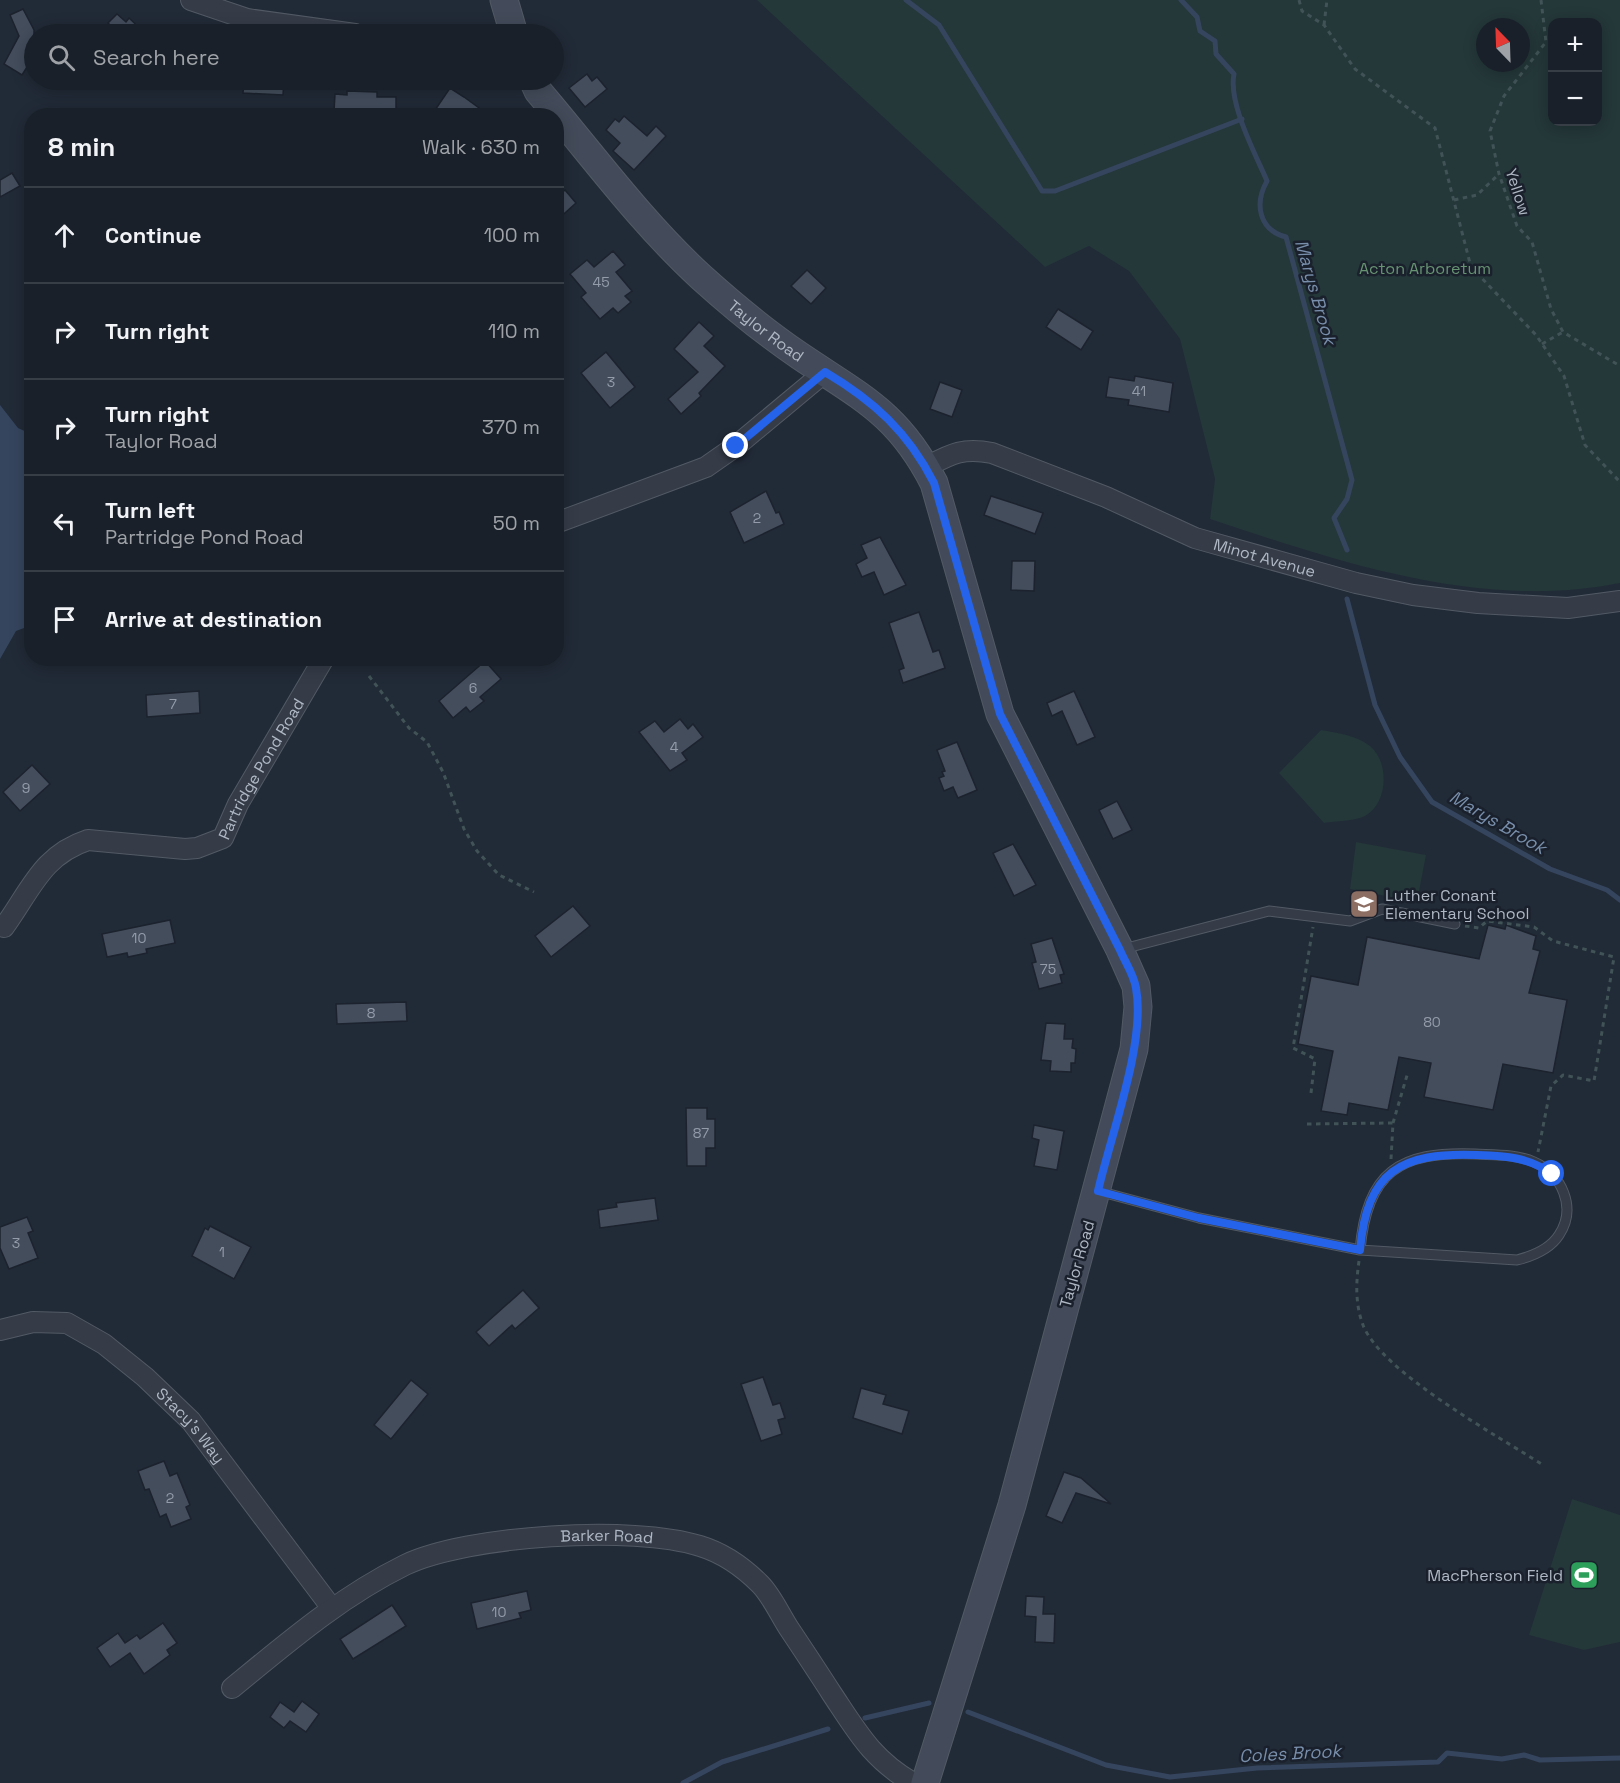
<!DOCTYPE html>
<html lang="en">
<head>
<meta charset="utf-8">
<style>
	body { margin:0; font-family:"Space Grotesk",sans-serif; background:#262d35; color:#f1f3f6 }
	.controls { position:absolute; right:18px; top:18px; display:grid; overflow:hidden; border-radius:12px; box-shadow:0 3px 15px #0003 }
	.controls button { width:54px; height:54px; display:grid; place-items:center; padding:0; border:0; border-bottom:2px solid #373e46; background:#192029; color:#f1f3f6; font:30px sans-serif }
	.compass { position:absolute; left:1476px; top:18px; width:54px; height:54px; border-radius:50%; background:#192029; box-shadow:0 3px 15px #0003; rotate:337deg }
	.stop { position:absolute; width:18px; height:18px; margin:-14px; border:4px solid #2563eb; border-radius:50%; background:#fff }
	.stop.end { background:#2563eb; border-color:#fff; box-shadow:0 2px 6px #0008 }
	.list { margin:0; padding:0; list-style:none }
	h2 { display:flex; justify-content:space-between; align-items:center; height:78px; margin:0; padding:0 24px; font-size:26px }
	h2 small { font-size:20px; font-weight:400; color:#9fa3a8 }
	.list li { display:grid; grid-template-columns:39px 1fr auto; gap:18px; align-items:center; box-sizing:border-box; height:96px; padding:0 24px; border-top:2px solid #373e46 }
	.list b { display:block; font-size:22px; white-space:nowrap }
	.list p { margin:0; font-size:20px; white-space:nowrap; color:#9fa3a8 }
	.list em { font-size:20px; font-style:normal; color:#9fa3a8 }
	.icon { flex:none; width:33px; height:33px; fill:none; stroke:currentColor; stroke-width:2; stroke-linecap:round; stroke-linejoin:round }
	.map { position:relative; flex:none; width:1620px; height:1783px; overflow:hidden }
	.search { position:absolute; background:#192029; box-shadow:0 3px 15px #0003; left:24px; top:24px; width:540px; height:66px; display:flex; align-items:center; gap:15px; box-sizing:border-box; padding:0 21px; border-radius:33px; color:#9fa3a8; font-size:22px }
	.panel { position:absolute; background:#192029; box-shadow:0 3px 15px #0003; left:24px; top:108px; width:540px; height:558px; border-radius:24px }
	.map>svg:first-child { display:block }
</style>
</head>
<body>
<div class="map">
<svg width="1620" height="1783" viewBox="0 0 1620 1783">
	<rect width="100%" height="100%" fill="#212a37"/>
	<g fill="#243739" fill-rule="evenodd">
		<path d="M 757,0 L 1620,0 L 1620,583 C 1481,611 1339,562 1210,519 L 1215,479 L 1180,339 L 1129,271 L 1089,246 L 1045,267 ZM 1552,22 L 1598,22 L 1598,122 L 1552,122 ZM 1485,27 L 1521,27 L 1521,63 L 1485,63 Z"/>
		<path d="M 1321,730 C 1338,733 1356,735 1370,746 C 1390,763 1388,803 1365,816 C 1355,821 1336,821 1324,823 L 1279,773 Z"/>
		<path d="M 1356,842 L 1426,855 L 1417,902 L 1350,889 Z"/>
		<path d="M 1572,1499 L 1620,1515 L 1620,1642 L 1584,1650 L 1529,1635 Z"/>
	</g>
	<path fill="#36455e" d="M 0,405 L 18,428 L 31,434 L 32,625 L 16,631 L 0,659 Z"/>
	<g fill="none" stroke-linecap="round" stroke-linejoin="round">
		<g stroke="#36455e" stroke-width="5">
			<path d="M 906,0 L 939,25 L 1042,191 L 1055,191 L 1242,119"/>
			<path d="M 1181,0 L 1197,17 L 1200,31 L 1215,41 L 1216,54 L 1234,74 C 1228,103 1255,153 1267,181 C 1254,204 1259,230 1286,237 L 1352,480 L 1347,499 L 1334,518 L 1347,550"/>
			<path d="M 1347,599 L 1375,705 L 1400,757 L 1432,802 L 1550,869 L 1607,890 L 1620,900"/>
			<path d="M 968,1712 L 1106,1765 L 1170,1777 L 1257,1768 L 1438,1762 L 1447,1753 L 1502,1759 L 1524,1755 L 1540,1760 L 1620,1758"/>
			<path d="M 865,1718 L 929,1703"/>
			<path d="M 683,1783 L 722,1762 L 828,1729"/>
		</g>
	</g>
	<g fill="#434d5c" stroke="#1c232e" stroke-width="1.5">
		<path d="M 23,9 L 34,30 L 34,56 L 22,75 L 4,64 L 19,36 L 10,15 Z"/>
		<path d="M 117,14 L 126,22 L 129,18 L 146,34 L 114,34 L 117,32 L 108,23 Z"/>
		<path d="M 587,74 L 592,81 L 597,77 L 607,89 L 585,107 L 569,88 Z"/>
		<path d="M 244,80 L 284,80 L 283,95 L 243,93 Z"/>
		<path d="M 450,88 L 464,97 L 490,116 L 431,116 Z"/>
		<path d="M 347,91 L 377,92 L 377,97 L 396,97 L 396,115 L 343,116 L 344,111 L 334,111 L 335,94 L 347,95 Z"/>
		<path d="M 624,116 L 647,136 L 656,126 L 666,136 L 634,170 L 613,151 L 620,143 L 606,130 L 615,119 L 619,122 Z"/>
		<path d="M 12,173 L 20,186 L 0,197 L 0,180 Z"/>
		<path d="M 565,190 L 576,203 L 556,221 L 556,198 Z"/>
		<path d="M 613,251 L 625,265 L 616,272 L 632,291 L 625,296 L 631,302 L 618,313 L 613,308 L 600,319 L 581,297 L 586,293 L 570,274 L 587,260 L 594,267 Z"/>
		<path d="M 807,270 L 826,288 L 811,304 L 791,286 Z"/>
		<path d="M 1058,309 L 1093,331 L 1081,350 L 1046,327 Z"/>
		<path d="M 699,322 L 714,336 L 704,346 L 725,366 L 699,393 L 701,396 L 681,414 L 668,399 L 698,372 L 674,349 Z"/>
		<path d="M 606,352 L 635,387 L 610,408 L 581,373 Z"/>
		<path d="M 1135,376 L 1173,383 L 1169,412 L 1128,405 L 1129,400 L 1106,397 L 1109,377 L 1134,381 Z"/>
		<path d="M 940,382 L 962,390 L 952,417 L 930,409 Z"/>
		<path d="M 766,491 L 776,513 L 779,512 L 784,524 L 744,543 L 730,512 Z"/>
		<path d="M 991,496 L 1043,513 L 1035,534 L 984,515 Z"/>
		<path d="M 880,537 L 906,585 L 884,595 L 874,572 L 862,577 L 856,564 L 867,558 L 861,545 Z"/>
		<path d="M 1012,561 L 1035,561 L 1034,591 L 1011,590 Z"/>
		<path d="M 919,612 L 933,652 L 939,650 L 945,668 L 903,683 L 899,670 L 904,668 L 889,623 Z"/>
		<path d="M 485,661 L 501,679 L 480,697 L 484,701 L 470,712 L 466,707 L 453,718 L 439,701 Z"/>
		<path d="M 199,691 L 200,713 L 147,717 L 146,695 Z"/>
		<path d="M 1074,691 L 1095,737 L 1077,745 L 1062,711 L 1052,716 L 1047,703 Z"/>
		<path d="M 680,719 L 688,729 L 693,724 L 703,737 L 682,753 L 687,760 L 670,771 L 639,732 L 655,721 L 664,732 Z"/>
		<path d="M 957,742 L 977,790 L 958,798 L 953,787 L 944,791 L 939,778 L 944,776 L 942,772 L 945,771 L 937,750 Z"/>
		<path d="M 32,765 L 50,784 L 20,811 L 3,792 Z"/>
		<path d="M 1117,801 L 1132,830 L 1113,839 L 1099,810 Z"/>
		<path d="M 1013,844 L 1036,885 L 1014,896 L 993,853 Z"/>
		<path d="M 573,906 L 590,926 L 551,957 L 535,936 Z"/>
		<path d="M 170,920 L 175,943 L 146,949 L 147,953 L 128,957 L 127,953 L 107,957 L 102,934 Z"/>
		<path d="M 1488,925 L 1505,929 L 1506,925 L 1536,936 L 1533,949 L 1540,951 L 1529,993 L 1567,1000 L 1553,1073 L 1503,1064 L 1493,1110 L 1424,1097 L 1431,1063 L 1399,1057 L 1388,1110 L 1349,1103 L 1347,1115 L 1321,1111 L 1333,1051 L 1298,1044 L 1311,976 L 1358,985 L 1367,937 L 1479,959 Z"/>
		<path d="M 1052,938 L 1064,974 L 1060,975 L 1062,983 L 1039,989 L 1032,963 L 1036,962 L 1031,944 Z"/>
		<path d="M 406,1002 L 407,1021 L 337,1024 L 336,1004 Z"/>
		<path d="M 1046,1023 L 1065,1024 L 1064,1039 L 1073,1039 L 1072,1048 L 1076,1049 L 1075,1063 L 1071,1063 L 1071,1072 L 1050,1071 L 1051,1061 L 1041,1060 Z"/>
		<path d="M 686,1108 L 707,1108 L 707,1119 L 715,1119 L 715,1148 L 706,1148 L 706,1166 L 687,1166 Z"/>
		<path d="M 1034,1125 L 1064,1131 L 1057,1170 L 1034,1166 L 1039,1140 L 1032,1138 Z"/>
		<path d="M 655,1198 L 658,1220 L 600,1228 L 598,1210 L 617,1207 L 616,1203 Z"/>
		<path d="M 27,1217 L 33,1231 L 28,1233 L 38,1258 L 9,1269 L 0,1248 L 0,1227 Z"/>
		<path d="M 210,1226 L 251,1247 L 234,1279 L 192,1256 L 205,1228 L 208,1230 Z"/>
		<path d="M 523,1290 L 539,1308 L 515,1329 L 512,1325 L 489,1346 L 476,1332 Z"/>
		<path d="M 763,1377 L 773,1405 L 780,1403 L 785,1418 L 778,1420 L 782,1434 L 761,1441 L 741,1384 Z"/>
		<path d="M 411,1380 L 428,1394 L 391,1439 L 374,1425 Z"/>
		<path d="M 861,1388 L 886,1395 L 883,1404 L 909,1411 L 902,1434 L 853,1418 Z"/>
		<path d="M 164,1461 L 170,1476 L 177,1473 L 190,1505 L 186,1507 L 191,1519 L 171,1527 L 166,1514 L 160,1517 L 149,1489 L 145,1490 L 138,1471 Z"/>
		<path d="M 1064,1472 L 1081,1478 L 1111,1504 L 1076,1493 L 1062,1523 L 1046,1516 Z"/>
		<path d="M 527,1591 L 531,1610 L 519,1613 L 521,1618 L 477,1629 L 471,1603 Z"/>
		<path d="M 1026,1596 L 1044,1597 L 1043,1614 L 1055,1614 L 1054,1643 L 1035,1642 L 1036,1617 L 1025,1616 Z"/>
		<path d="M 392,1605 L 406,1626 L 353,1659 L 340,1639 Z"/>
		<path d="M 163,1623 L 177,1643 L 167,1650 L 170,1655 L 144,1674 L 130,1653 L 110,1667 L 97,1648 L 118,1633 L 125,1643 L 137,1635 L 140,1639 Z"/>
		<path d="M 302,1701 L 319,1714 L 306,1732 L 290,1721 L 284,1728 L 270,1717 L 280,1702 L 294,1712 Z"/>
	</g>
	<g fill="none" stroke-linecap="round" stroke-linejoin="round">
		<g stroke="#525a65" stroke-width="11">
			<g id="lane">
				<path d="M 1123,949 L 1269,911 L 1350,921 L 1382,909 L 1455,924"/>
				<path d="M 1098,1191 L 1199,1218 L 1360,1250 L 1517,1260 C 1533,1256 1550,1249 1559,1235 C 1577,1208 1562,1174 1534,1162 C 1516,1154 1495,1155 1475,1154 C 1399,1151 1367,1172 1360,1250"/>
			</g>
		</g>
		<g stroke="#525a65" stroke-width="22">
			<g id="street">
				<path d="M 191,0 L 247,19 L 355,34"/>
				<path id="s1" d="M 926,467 C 951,454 963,447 992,453 L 1106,497 L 1195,538 L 1356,583 L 1413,595 L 1478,603 L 1568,608 L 1620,601"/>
				<path d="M 556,523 L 706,467 L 736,446 L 825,372"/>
				<path id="s2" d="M 4,927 C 31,890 42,855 88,840 L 185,849 L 197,848 L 223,838 L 238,804 L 324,658"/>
				<path id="s3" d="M 0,1330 L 33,1322 L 67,1323 L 104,1344 L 145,1377 L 191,1421 L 331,1607"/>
				<path id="s4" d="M 232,1688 C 287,1643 340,1597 405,1565 C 468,1535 633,1525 700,1546 C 723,1553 743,1567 760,1584 C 772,1596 780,1615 790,1630 C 804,1651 818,1672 832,1694 C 858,1733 872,1759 913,1783"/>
			</g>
		</g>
		<g stroke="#525a65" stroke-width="29">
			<g id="secondary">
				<path d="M 504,0 L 514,34"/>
				<path id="s5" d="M 533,80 L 538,91 C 591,153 640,221 701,277 C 732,305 766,333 800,356 C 862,398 898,413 934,483 L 1000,714 L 1120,950 L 1136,986 L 1138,1007 L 1134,1049 L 1012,1505 L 925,1783"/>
			</g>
		</g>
		<g stroke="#415356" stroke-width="3" stroke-dasharray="4.5 4.5" stroke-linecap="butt">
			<path d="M 1299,0 L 1302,11 L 1324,25 L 1355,69 L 1435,128 L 1471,267 L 1536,335 L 1564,376 L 1585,445 L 1620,482"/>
			<path d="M 1541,0 L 1546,42 L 1504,96 L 1490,131 L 1499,174 L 1517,226 L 1532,242 L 1551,309 L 1563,332 L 1620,366"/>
			<path d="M 1324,25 L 1327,0"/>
			<path d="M 1454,200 L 1477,195 L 1499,174"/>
			<path d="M 1542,344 L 1563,332"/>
			<path d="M 369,676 L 409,728 L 427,742 L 443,772 L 464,829 L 477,851 L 499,875 L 534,892"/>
			<path d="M 1465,926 L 1479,928 L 1487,921 L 1534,927 L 1553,941 L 1614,957 L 1594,1081 L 1563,1075 L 1551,1086 L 1538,1152"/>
			<path d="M 1311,1093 L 1315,1059 L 1293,1048 L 1313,927"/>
			<path d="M 1307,1124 L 1393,1123"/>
			<path d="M 1391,1159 L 1393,1123 L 1408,1072"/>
			<path d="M 1359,1261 C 1356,1282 1355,1304 1363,1325 C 1381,1372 1498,1436 1543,1465"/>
		</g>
		<use href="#lane" stroke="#353c48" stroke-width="9"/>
		<use href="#street" stroke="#353c48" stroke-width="20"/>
		<use href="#secondary" stroke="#434b5a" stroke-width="27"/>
	</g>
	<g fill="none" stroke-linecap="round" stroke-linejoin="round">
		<path stroke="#2563eb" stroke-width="8" d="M 736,446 L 825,372 C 874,401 908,432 934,483 L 1000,714 L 1120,950 C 1125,962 1134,975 1136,988 C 1146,1043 1111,1134 1098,1191 L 1199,1218 L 1360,1250 C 1367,1171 1401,1152 1477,1155 C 1506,1156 1528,1157 1552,1174"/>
	</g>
	<defs>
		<g id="school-square" transform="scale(1.5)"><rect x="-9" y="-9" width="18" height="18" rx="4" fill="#8d6e63" stroke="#1a212c"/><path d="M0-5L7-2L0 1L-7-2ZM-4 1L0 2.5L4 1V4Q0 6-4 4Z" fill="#fff"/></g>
		<g id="stadium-square" transform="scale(1.5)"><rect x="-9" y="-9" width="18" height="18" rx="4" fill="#2e9e5b" stroke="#1a212c"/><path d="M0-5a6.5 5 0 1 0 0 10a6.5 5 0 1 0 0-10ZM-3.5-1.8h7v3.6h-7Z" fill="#fff"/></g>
	</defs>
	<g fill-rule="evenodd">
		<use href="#school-square" x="1364" y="904"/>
		<use href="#stadium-square" x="1584" y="1575"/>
	</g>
	<g text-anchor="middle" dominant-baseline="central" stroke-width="5" stroke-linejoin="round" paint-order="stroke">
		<g font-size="14" fill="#949caa">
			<text x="601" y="282">45</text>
			<text x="611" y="382">3</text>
			<text x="1139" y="391">41</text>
			<text x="757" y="518">2</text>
			<text x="473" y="688">6</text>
			<text x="173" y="704">7</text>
			<text x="674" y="747">4</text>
			<text x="26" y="788">9</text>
			<text x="139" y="938">10</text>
			<text x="1048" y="969">75</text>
			<text x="371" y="1013">8</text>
			<text x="1432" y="1022">80</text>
			<text x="701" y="1133">87</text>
			<text x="16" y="1243">3</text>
			<text x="222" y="1252">1</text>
			<text x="170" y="1498">2</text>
			<text x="499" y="1612">10</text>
		</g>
		<g font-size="16" fill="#afb7c4" stroke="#1a212c">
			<text transform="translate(1518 192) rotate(72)">Yellow</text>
			<text stroke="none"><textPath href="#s5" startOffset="344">Taylor Road</textPath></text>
			<text stroke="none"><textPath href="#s1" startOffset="362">Minot Avenue</textPath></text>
			<text stroke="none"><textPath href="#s2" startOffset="340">Partridge Pond Road</textPath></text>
			<text transform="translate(1077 1264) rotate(-74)">Taylor Road</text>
			<text stroke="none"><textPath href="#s3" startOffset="230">Stacy's Way</textPath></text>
			<text stroke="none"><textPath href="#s4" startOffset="418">Barker Road</textPath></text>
		</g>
		<g font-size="16" fill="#689473" stroke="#1a212c">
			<text x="1425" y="268">Acton Arboretum</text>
		</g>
		<g font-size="16" fill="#afb7c4" stroke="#1a212c" text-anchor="start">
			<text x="1385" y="895">Luther Conant<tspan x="1385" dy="18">Elementary School</tspan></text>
			<text x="1563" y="1575" text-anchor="end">MacPherson Field</text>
		</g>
		<g font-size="18" font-style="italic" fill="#788eab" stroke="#1a212c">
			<text transform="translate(1316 292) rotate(74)">Marys Brook</text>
			<text transform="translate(1498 822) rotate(30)">Marys Brook</text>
			<text transform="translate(1290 1753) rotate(-3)">Coles Brook</text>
		</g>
	</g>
</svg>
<div class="controls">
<button>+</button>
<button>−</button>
</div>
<svg class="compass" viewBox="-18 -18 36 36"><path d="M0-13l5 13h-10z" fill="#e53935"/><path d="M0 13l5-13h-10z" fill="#9fa3a8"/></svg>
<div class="stop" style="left:1552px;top:1174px"></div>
<div class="stop end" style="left:736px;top:446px"></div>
<div class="search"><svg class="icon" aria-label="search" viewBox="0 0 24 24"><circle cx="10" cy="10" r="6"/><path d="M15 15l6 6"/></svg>Search here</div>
<section class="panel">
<h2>8 min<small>Walk · 630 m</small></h2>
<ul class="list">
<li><svg class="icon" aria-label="ahead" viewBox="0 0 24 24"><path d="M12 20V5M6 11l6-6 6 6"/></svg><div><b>Continue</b></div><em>100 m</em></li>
<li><svg class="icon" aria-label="right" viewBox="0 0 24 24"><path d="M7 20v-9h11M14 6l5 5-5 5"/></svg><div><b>Turn right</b></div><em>110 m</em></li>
<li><svg class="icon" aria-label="right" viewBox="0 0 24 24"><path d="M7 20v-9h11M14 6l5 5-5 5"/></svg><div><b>Turn right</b><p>Taylor Road</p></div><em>370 m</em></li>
<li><svg class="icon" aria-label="left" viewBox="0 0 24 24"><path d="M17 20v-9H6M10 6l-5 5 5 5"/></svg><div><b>Turn left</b><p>Partridge Pond Road</p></div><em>50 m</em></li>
<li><svg class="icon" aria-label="arrive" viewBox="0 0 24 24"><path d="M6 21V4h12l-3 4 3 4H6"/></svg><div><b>Arrive at destination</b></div></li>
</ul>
</section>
</div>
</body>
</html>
